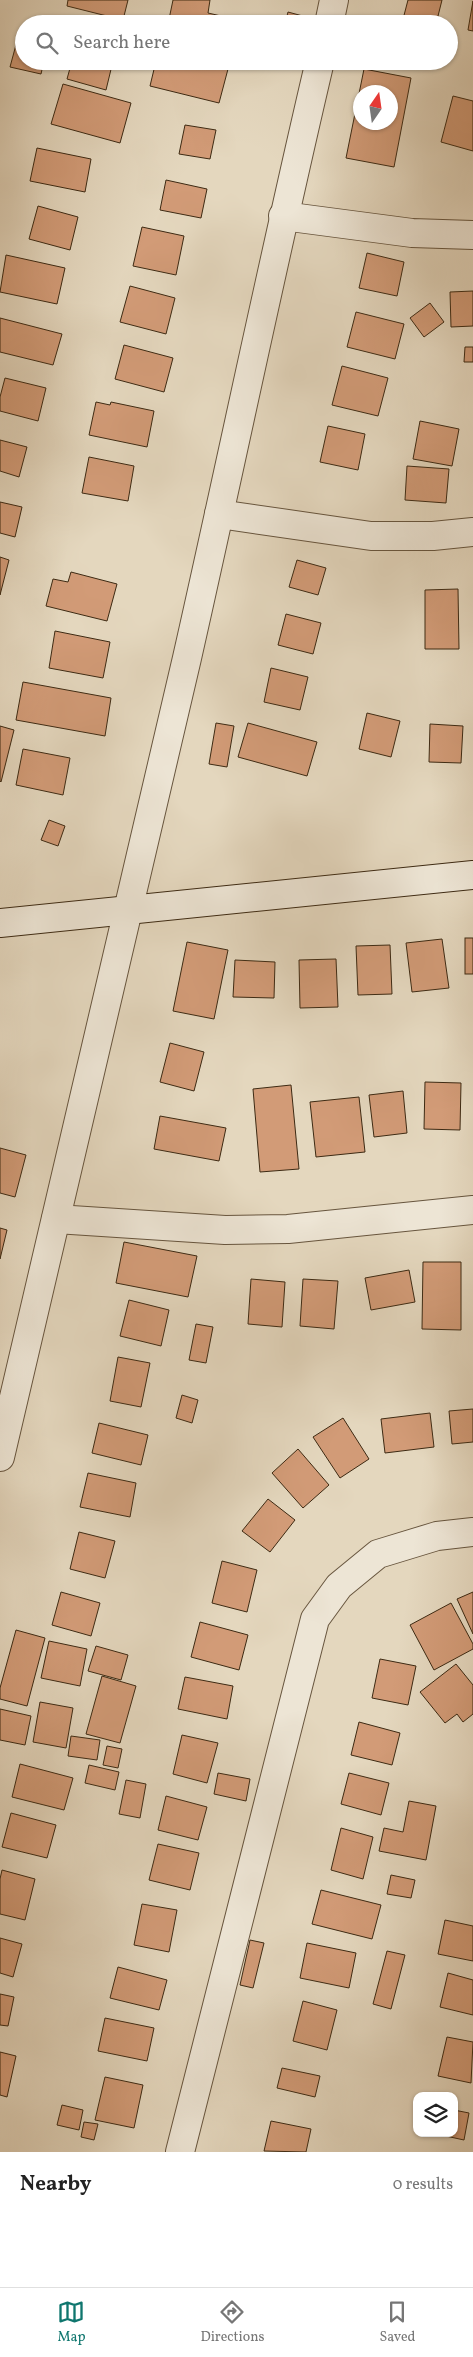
<!DOCTYPE html>
<html lang="en">
<head>
<meta charset="utf-8">
<style>
	body { margin:0; font-family:Vollkorn,serif; background:#f6f6f6; color:#222 }
	.controls { position:absolute; right:15px; bottom:15px; display:grid; overflow:hidden; border-radius:10px; box-shadow:0 1px 4px #0004 }
	.controls button { width:45px; height:45px; display:grid; place-items:center; padding:0; border:0; border-bottom:1px solid #e0e0e0; background:#fff; color:#222; font:25px sans-serif }
	.compass { position:absolute; left:353px; top:85px; width:45px; height:45px; border-radius:50%; background:#fff; box-shadow:0 1px 4px #0004; rotate:13deg }
	.list { margin:0; padding:0; list-style:none }
	h2 { display:flex; justify-content:space-between; align-items:center; height:65px; margin:0; padding:0 20px; font-size:21px }
	h2 small { font-size:16px; font-weight:400; color:#767676 }
	.icon { flex:none; width:28px; height:28px; fill:none; stroke:currentColor; stroke-width:2; stroke-linecap:round; stroke-linejoin:round }
	.map { position:relative; flex:none; width:473px; height:2152px; overflow:hidden }
	.search { position:absolute; background:#fff; box-shadow:0 1px 4px #0004; left:15px; right:15px; top:15px; height:55px; display:flex; align-items:center; gap:12px; box-sizing:border-box; padding:0 18px; border-radius:28px; color:#767676; font-size:19px }
	.sheet { height:135px; background:#fff }
	nav { display:flex; justify-content:space-around; align-items:center; box-sizing:border-box; height:70px; border-top:1px solid #e0e0e0; background:#fff; font-size:14px; color:#767676 }
	nav a { display:grid; justify-items:center; gap:2px }
	nav .on { color:#0f766e }
	.map>svg:first-child { display:block }
</style>
</head>
<body>
<div class="map">
<svg width="473" height="2152" viewBox="0 0 473 2152">
	<rect width="100%" height="100%" fill="#e4d7be"/>
	<filter id="stains"><feTurbulence type="fractalNoise" baseFrequency=".004" numOctaves="4"/><feColorMatrix values="0 0 0 0 .2 0 0 0 0 .09 0 0 0 0 .02 0 0 0 .5 -.17"/></filter>
	<radialGradient id="worn" r=".72"><stop offset=".6" stop-color="#630" stop-opacity="0"/><stop offset="1" stop-color="#630" stop-opacity=".3"/></radialGradient>
	<g fill="#d29b77" stroke="#3d2a13" fill-rule="evenodd">
		<path d="M 68,0 L 128,0 L 123,20 L 67,6 Z"/>
		<path d="M 173,0 L 210,0 L 208,13 L 234,19 L 232,24 L 168,24 Z"/>
		<path d="M 408,0 L 442,0 L 436,24 L 402,23 Z"/>
		<path d="M 473,1 L 473,31 L 468,30 Z"/>
		<path d="M 288,12 L 310,18 L 308,24 L 285,24 Z"/>
		<path d="M 17,41 L 24,42 L 24,61 L 44,61 L 41,74 L 10,67 Z"/>
		<path d="M 72,61 L 113,61 L 106,90 L 67,79 Z"/>
		<path d="M 156,61 L 198,61 L 228,69 L 219,103 L 150,86 Z"/>
		<path d="M 364,69 L 411,78 L 394,167 L 346,158 ZM 360,92 L 390,92 L 390,122 L 360,122 Z"/>
		<path d="M 63,84 L 131,103 L 120,143 L 51,124 Z"/>
		<path d="M 453,96 L 473,101 L 473,151 L 441,142 Z"/>
		<path d="M 185,125 L 216,130 L 210,159 L 179,154 Z"/>
		<path d="M 37,148 L 91,159 L 85,192 L 30,181 Z"/>
		<path d="M 166,180 L 207,189 L 201,218 L 160,210 Z"/>
		<path d="M 38,206 L 78,217 L 70,250 L 29,239 Z"/>
		<path d="M 142,227 L 184,236 L 176,275 L 133,266 Z"/>
		<path d="M 367,253 L 404,262 L 397,296 L 359,288 Z"/>
		<path d="M 6,255 L 65,268 L 57,304 L 0,292 Z"/>
		<path d="M 130,286 L 175,298 L 166,334 L 120,322 Z"/>
		<path d="M 473,291 L 473,326 L 451,327 L 450,292 Z"/>
		<path d="M 430,303 L 444,322 L 424,337 L 410,318 Z"/>
		<path d="M 356,312 L 404,324 L 395,359 L 347,347 Z"/>
		<path d="M 0,318 L 62,334 L 53,365 L 0,352 Z"/>
		<path d="M 124,345 L 173,358 L 164,392 L 115,379 Z"/>
		<path d="M 465,347 L 473,347 L 473,362 L 464,362 Z"/>
		<path d="M 342,366 L 388,378 L 378,416 L 332,405 Z"/>
		<path d="M 5,378 L 46,388 L 38,421 L 0,411 L 0,397 Z"/>
		<path d="M 96,402 L 110,405 L 111,402 L 154,411 L 147,447 L 89,435 Z"/>
		<path d="M 420,421 L 459,429 L 452,466 L 413,459 Z"/>
		<path d="M 328,426 L 365,434 L 358,470 L 320,462 Z"/>
		<path d="M 0,440 L 27,447 L 19,477 L 0,471 Z"/>
		<path d="M 89,457 L 134,466 L 128,501 L 82,493 Z"/>
		<path d="M 407,466 L 449,469 L 446,503 L 405,500 Z"/>
		<path d="M 0,502 L 22,507 L 15,537 L 0,533 Z"/>
		<path d="M 0,557 L 9,560 L 0,595 Z"/>
		<path d="M 297,560 L 326,568 L 318,595 L 289,587 Z"/>
		<path d="M 71,572 L 117,584 L 107,621 L 46,606 L 53,579 L 68,582 Z"/>
		<path d="M 458,589 L 459,649 L 425,649 L 425,590 Z"/>
		<path d="M 286,614 L 321,623 L 313,654 L 278,645 Z"/>
		<path d="M 55,631 L 110,642 L 103,678 L 49,668 Z"/>
		<path d="M 271,668 L 308,677 L 300,710 L 264,702 Z"/>
		<path d="M 23,682 L 111,698 L 105,736 L 16,720 Z"/>
		<path d="M 367,713 L 400,721 L 391,757 L 359,749 Z"/>
		<path d="M 216,723 L 234,726 L 227,767 L 209,764 Z"/>
		<path d="M 248,723 L 317,742 L 307,776 L 238,757 Z"/>
		<path d="M 430,724 L 463,726 L 461,763 L 429,762 Z"/>
		<path d="M 0,726 L 14,730 L 1,782 L 0,781 Z"/>
		<path d="M 23,749 L 70,758 L 63,795 L 16,785 Z"/>
		<path d="M 49,820 L 65,826 L 58,846 L 41,840 Z"/>
		<rect x="465" y="938" width="8" height="36"/>
		<path d="M 442,939 L 449,988 L 412,992 L 406,943 Z"/>
		<path d="M 187,942 L 228,950 L 214,1019 L 173,1011 Z"/>
		<path d="M 390,945 L 392,994 L 358,995 L 356,946 Z"/>
		<path d="M 336,959 L 338,1007 L 300,1008 L 299,960 Z"/>
		<path d="M 235,960 L 275,962 L 274,998 L 233,997 Z"/>
		<path d="M 170,1043 L 204,1052 L 194,1091 L 160,1082 Z"/>
		<path d="M 425,1082 L 461,1083 L 460,1130 L 424,1129 Z"/>
		<path d="M 291,1085 L 299,1169 L 260,1172 L 253,1089 Z"/>
		<path d="M 403,1091 L 407,1133 L 374,1137 L 369,1095 Z"/>
		<path d="M 359,1097 L 365,1152 L 316,1157 L 310,1102 Z"/>
		<path d="M 160,1116 L 226,1128 L 219,1161 L 154,1149 Z"/>
		<path d="M 0,1148 L 26,1155 L 15,1197 L 0,1193 Z"/>
		<path d="M 0,1228 L 7,1230 L 0,1259 Z"/>
		<path d="M 124,1242 L 197,1256 L 188,1297 L 116,1283 Z"/>
		<path d="M 423,1262 L 461,1262 L 461,1330 L 422,1329 Z"/>
		<path d="M 409,1270 L 415,1302 L 371,1310 L 365,1278 Z"/>
		<path d="M 251,1279 L 285,1282 L 282,1327 L 248,1324 Z"/>
		<path d="M 303,1279 L 338,1281 L 334,1329 L 300,1326 Z"/>
		<path d="M 129,1300 L 169,1310 L 161,1346 L 120,1336 Z"/>
		<path d="M 196,1324 L 213,1327 L 206,1363 L 189,1360 Z"/>
		<path d="M 118,1357 L 150,1363 L 141,1407 L 110,1401 Z"/>
		<path d="M 182,1395 L 198,1400 L 192,1423 L 176,1418 Z"/>
		<path d="M 473,1409 L 473,1442 L 452,1444 L 449,1411 Z"/>
		<path d="M 430,1413 L 434,1447 L 385,1453 L 381,1419 Z"/>
		<path d="M 343,1418 L 369,1459 L 340,1478 L 313,1437 Z"/>
		<path d="M 99,1423 L 148,1435 L 141,1465 L 92,1453 Z"/>
		<path d="M 298,1449 L 329,1485 L 303,1508 L 272,1473 Z"/>
		<path d="M 88,1473 L 136,1483 L 130,1517 L 80,1507 Z"/>
		<path d="M 268,1499 L 295,1520 L 270,1552 L 242,1531 Z"/>
		<path d="M 79,1532 L 115,1541 L 105,1578 L 70,1569 Z"/>
		<path d="M 222,1561 L 257,1570 L 247,1612 L 212,1603 Z"/>
		<path d="M 61,1592 L 100,1603 L 91,1636 L 52,1625 Z"/>
		<path d="M 473,1592 L 473,1634 L 457,1599 Z"/>
		<path d="M 451,1603 L 473,1644 L 473,1649 L 434,1670 L 410,1625 Z"/>
		<path d="M 200,1622 L 248,1635 L 239,1670 L 191,1657 Z"/>
		<path d="M 16,1630 L 45,1638 L 27,1706 L 0,1699 L 0,1688 Z"/>
		<path d="M 49,1641 L 87,1649 L 80,1686 L 41,1678 Z"/>
		<path d="M 96,1646 L 128,1655 L 121,1680 L 88,1671 Z"/>
		<path d="M 380,1659 L 416,1666 L 408,1705 L 372,1698 Z"/>
		<path d="M 456,1664 L 473,1685 L 473,1714 L 463,1722 L 457,1714 L 445,1723 L 420,1692 Z"/>
		<path d="M 102,1676 L 136,1686 L 120,1743 L 86,1734 Z"/>
		<path d="M 185,1677 L 233,1686 L 227,1719 L 178,1709 Z"/>
		<path d="M 40,1702 L 73,1708 L 66,1748 L 33,1742 Z"/>
		<path d="M 0,1709 L 31,1716 L 25,1745 L 0,1740 Z"/>
		<path d="M 359,1722 L 400,1733 L 392,1765 L 351,1755 Z"/>
		<path d="M 182,1735 L 218,1743 L 207,1783 L 173,1774 Z"/>
		<path d="M 71,1736 L 100,1740 L 97,1760 L 68,1756 Z"/>
		<path d="M 107,1746 L 122,1749 L 118,1768 L 103,1765 Z"/>
		<path d="M 20,1764 L 73,1778 L 64,1810 L 12,1797 Z"/>
		<path d="M 89,1765 L 119,1772 L 115,1790 L 85,1783 Z"/>
		<path d="M 218,1773 L 250,1779 L 246,1801 L 214,1794 Z"/>
		<path d="M 349,1773 L 389,1783 L 381,1815 L 341,1804 Z"/>
		<path d="M 126,1780 L 146,1784 L 140,1818 L 119,1814 Z"/>
		<path d="M 166,1796 L 207,1807 L 198,1840 L 158,1830 Z"/>
		<path d="M 409,1801 L 436,1806 L 426,1860 L 379,1851 L 384,1828 L 403,1832 Z"/>
		<path d="M 11,1813 L 56,1825 L 47,1858 L 2,1847 Z"/>
		<path d="M 341,1828 L 373,1837 L 363,1879 L 331,1870 Z"/>
		<path d="M 158,1844 L 199,1853 L 190,1890 L 149,1880 Z"/>
		<path d="M 2,1870 L 35,1879 L 25,1920 L 0,1914 L 0,1879 Z"/>
		<path d="M 391,1875 L 415,1880 L 411,1898 L 387,1894 Z"/>
		<path d="M 321,1890 L 381,1905 L 372,1939 L 312,1924 Z"/>
		<path d="M 142,1904 L 177,1910 L 169,1952 L 134,1945 Z"/>
		<path d="M 445,1920 L 473,1926 L 473,1961 L 438,1954 Z"/>
		<path d="M 0,1938 L 22,1944 L 13,1977 L 0,1973 Z"/>
		<path d="M 250,1940 L 264,1943 L 253,1988 L 240,1985 Z"/>
		<path d="M 307,1943 L 356,1953 L 349,1988 L 300,1978 Z"/>
		<path d="M 387,1951 L 405,1955 L 391,2009 L 373,2004 Z"/>
		<path d="M 118,1967 L 167,1980 L 159,2010 L 110,1998 Z"/>
		<path d="M 448,1973 L 473,1980 L 473,2015 L 440,2007 Z"/>
		<path d="M 0,1994 L 14,1997 L 8,2026 L 0,2025 Z"/>
		<path d="M 303,2001 L 337,2010 L 327,2050 L 293,2041 Z"/>
		<path d="M 105,2018 L 154,2028 L 147,2061 L 98,2051 Z"/>
		<path d="M 447,2037 L 473,2042 L 471,2083 L 438,2076 Z"/>
		<path d="M 0,2052 L 16,2056 L 7,2097 L 0,2095 Z"/>
		<path d="M 282,2068 L 320,2076 L 315,2097 L 277,2088 Z"/>
		<path d="M 105,2077 L 143,2085 L 134,2128 L 95,2120 Z"/>
		<path d="M 62,2105 L 83,2110 L 79,2130 L 57,2125 Z"/>
		<path d="M 454,2110 L 469,2113 L 464,2140 L 432,2133 L 454,2133 Z"/>
		<path d="M 271,2121 L 311,2129 L 306,2152 L 264,2151 Z"/>
		<path d="M 84,2122 L 98,2124 L 94,2140 L 81,2137 Z"/>
	</g>
	<g fill="none" stroke-linecap="round" stroke-linejoin="round">
		<g stroke="#67553e" stroke-width="30">
			<g id="street">
				<path d="M 329,24 L 334,0"/>
				<path d="M 283,216 L 412,233 L 473,235"/>
				<path d="M 219,514 L 371,536 L 433,536 L 473,532"/>
				<path d="M 56,1219 L 225,1230 L 288,1229 L 473,1210"/>
				<path d="M 0,1457 C 62,1191 126,925 187,658 C 232,459 273,260 320,61"/>
				<path d="M 180,2152 L 315,1619 L 339,1586 L 378,1554 L 437,1536 L 473,1532"/>
			</g>
		</g>
		<g stroke="#3d2a13" stroke-width="30">
			<path id="secondary" d="M 0,923 L 473,875"/>
		</g>
		<use href="#street" stroke="#ede5d5" stroke-width="28"/>
		<use href="#secondary" stroke="#ede5d5" stroke-width="28"/>
	</g>
	<rect width="100%" height="100%" filter="url(#stains)"/>
	<rect width="100%" height="100%" fill="url(#worn)"/>
</svg>
<div class="controls">
<button><svg class="icon" aria-label="layers" viewBox="0 0 24 24"><path d="M12 4l9 5-9 5-9-5zM3 14l9 5 9-5"/></svg></button>
</div>
<svg class="compass" viewBox="-18 -18 36 36"><path d="M0-13l5 13h-10z" fill="#e53935"/><path d="M0 13l5-13h-10z" fill="#767676"/></svg>
<div class="search"><svg class="icon" aria-label="search" viewBox="0 0 24 24"><circle cx="10" cy="10" r="6"/><path d="M15 15l6 6"/></svg>Search here</div>
</div>
<section class="sheet">
<h2>Nearby<small>0 results</small></h2>
<ul class="list">
</ul>
</section>
<nav>
<a class="on"><svg class="icon" aria-label="map" viewBox="0 0 24 24"><path d="M3 6l6-2 6 2 6-2v14l-6 2-6-2-6 2zM9 4v14M15 6v14"/></svg>Map</a>
<a><svg class="icon" aria-label="directions" viewBox="0 0 24 24"><path d="M12 3l9 9-9 9-9-9zM9 14v-3h6M13 9l2 2-2 2"/></svg>Directions</a>
<a><svg class="icon" aria-label="saved" viewBox="0 0 24 24"><path d="M7 4h10v16l-5-4-5 4z"/></svg>Saved</a>
</nav>
</body>
</html>
